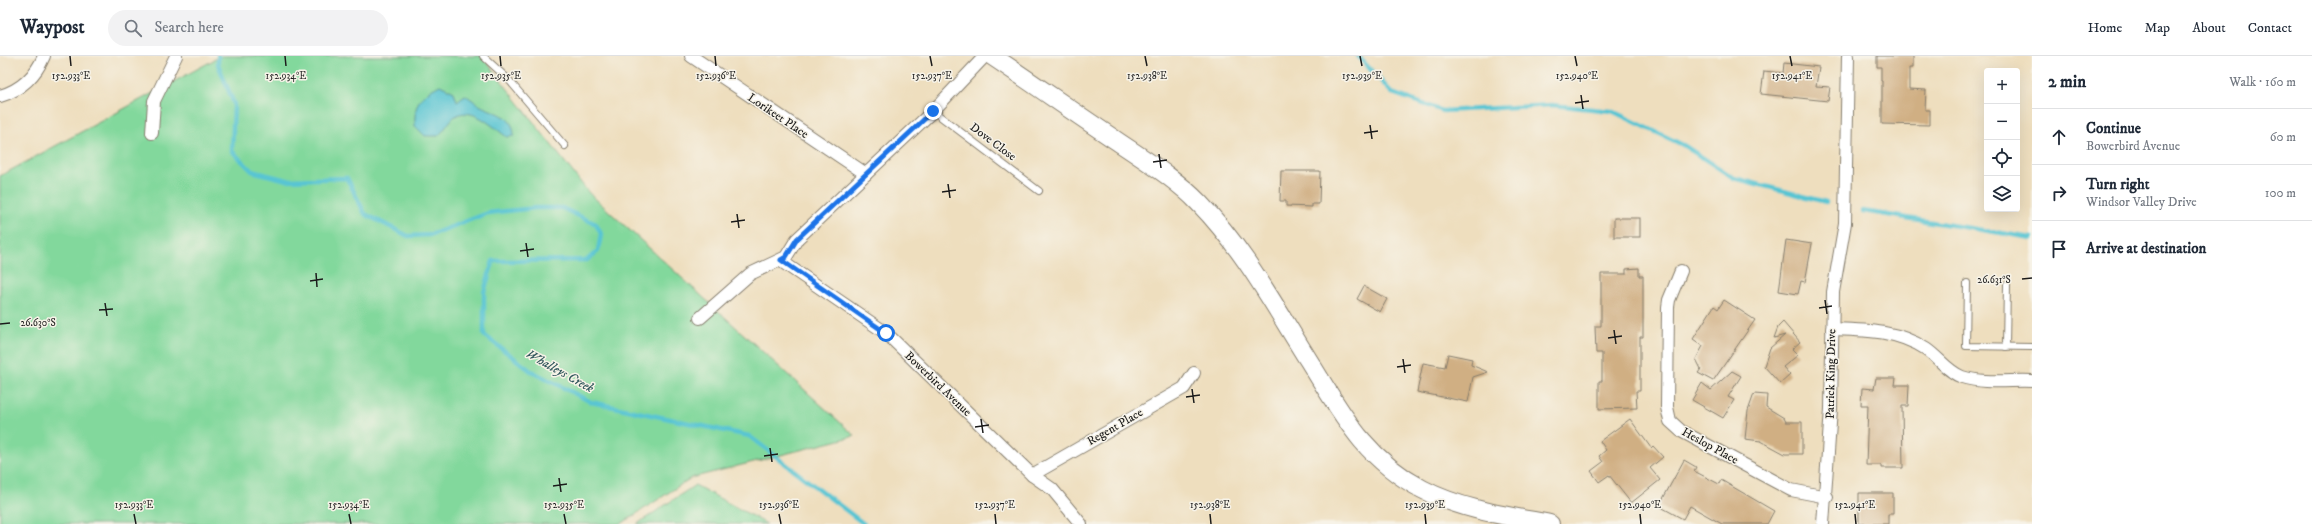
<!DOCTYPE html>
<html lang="en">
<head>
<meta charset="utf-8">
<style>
	body { margin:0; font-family:"IM FELL DW Pica",serif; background:#f2f2f3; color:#1f2937 }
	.controls { position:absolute; right:12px; top:12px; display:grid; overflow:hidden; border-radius:4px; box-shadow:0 4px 16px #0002 }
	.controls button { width:36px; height:36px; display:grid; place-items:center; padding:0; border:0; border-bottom:1px solid #e0e1e3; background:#fff; color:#1f2937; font:20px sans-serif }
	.stop { position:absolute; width:12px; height:12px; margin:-9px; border:3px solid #1a73e8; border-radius:50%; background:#fff }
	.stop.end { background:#1a73e8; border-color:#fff; box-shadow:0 1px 4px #0008 }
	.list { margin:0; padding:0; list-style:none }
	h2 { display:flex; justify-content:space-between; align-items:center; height:52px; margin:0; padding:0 16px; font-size:17px }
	h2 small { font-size:13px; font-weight:400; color:#747a83 }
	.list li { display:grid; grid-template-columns:26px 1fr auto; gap:12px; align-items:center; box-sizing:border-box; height:56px; padding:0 16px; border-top:1px solid #e0e1e3 }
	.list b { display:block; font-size:15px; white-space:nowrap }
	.list p { margin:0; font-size:13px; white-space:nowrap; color:#747a83 }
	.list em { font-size:13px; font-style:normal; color:#747a83 }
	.icon { flex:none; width:22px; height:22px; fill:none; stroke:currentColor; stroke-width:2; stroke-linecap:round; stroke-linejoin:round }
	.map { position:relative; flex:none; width:2032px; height:468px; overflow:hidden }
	header { display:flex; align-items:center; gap:24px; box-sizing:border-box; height:56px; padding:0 20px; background:#fff; border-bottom:1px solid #e0e1e3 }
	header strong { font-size:19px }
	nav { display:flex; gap:22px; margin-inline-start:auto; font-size:14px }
	.search { width:280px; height:36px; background:#f2f2f3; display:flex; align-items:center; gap:10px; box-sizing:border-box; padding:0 14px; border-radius:22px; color:#747a83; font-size:15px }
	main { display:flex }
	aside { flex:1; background:#fff }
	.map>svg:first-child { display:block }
</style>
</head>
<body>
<header>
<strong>Waypost</strong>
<div class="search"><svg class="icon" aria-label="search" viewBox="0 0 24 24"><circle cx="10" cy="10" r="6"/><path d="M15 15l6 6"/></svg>Search here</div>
<nav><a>Home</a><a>Map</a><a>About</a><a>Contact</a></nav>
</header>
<main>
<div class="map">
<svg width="2032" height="468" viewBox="0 0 2032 468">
	<rect width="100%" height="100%" fill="#f7f3e8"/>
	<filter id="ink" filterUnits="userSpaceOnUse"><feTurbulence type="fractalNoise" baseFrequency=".025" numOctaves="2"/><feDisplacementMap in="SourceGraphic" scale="8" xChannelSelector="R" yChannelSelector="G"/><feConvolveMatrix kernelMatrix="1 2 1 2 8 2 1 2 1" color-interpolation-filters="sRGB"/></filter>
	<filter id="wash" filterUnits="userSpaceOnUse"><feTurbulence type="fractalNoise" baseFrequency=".012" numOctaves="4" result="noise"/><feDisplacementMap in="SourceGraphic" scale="16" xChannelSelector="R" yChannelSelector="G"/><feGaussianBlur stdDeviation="0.9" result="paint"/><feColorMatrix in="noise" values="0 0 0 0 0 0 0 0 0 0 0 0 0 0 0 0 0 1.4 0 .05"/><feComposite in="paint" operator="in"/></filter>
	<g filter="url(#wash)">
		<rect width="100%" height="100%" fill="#eedebe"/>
		<g fill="#82d89c" stroke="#4f7a5c">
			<path d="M 221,0 L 482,0 L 589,137 L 855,380 L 691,422 L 621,468 L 0,468 L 0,120 Z"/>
			<path d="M 695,429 L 767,468 L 637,468 Z"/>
		</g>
		<path fill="#59c5d3" stroke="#3a7078" d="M 440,29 L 454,36 L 457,45 L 465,39 C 470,42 476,47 481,50 C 495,57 514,59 514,80 L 507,81 C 494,72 471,48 454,61 C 451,63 443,76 438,80 L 425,80 L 415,70 C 414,47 419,40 440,29 Z"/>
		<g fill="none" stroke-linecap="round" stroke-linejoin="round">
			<g stroke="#59c5d3" stroke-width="4.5">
				<path d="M 218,0 L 218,8 L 234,48 L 232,95 L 252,115 L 287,124 L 347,122 L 365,158 L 408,180 L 430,179 L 488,157 L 536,152 L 562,152 L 596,168 L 601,178 L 598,195 L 587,204 L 493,205 L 484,236 L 484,279 L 531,315 L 591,346 L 749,380 L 864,468"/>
				<path d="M 1358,0 L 1392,37 L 1443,55 L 1552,49 L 1612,55 L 1683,89 L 1734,122 L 1826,146"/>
				<path d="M 1863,155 L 2032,182"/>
			</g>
		</g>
		<g id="blocks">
			<g fill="#d0af83">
				<path d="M 1877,0 L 1913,0 L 1913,12 L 1909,12 L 1909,33 L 1926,34 L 1925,54 L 1930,54 L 1930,69 L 1882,68 L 1882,25 L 1881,25 L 1881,11 L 1877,11 Z"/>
				<path d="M 1784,7 L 1819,11 L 1816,30 L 1830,31 L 1828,45 L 1761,38 L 1764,15 L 1783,17 Z"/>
				<path d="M 1281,115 L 1320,115 L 1319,148 L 1312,148 L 1312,151 L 1286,150 L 1286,145 L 1280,145 Z"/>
				<rect x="1614" y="162" width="26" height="19"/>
				<path d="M 1786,184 L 1812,188 L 1805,226 L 1801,225 L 1798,238 L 1779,235 Z"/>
				<path d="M 1639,212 L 1639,220 L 1643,220 L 1643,281 L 1640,281 L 1640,335 L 1636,335 L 1637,352 L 1599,353 L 1599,325 L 1602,325 L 1602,297 L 1596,297 L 1595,270 L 1601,270 L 1601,218 L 1626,218 L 1626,213 Z"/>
				<path d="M 1364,230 L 1387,243 L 1380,256 L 1357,243 Z"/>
				<path d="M 1724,244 L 1755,264 L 1713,325 L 1698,317 L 1701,313 L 1696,303 L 1703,290 L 1693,283 L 1714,250 L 1718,253 Z"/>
				<path d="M 1783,266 L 1800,286 L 1792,293 L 1798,299 L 1783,311 L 1790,319 L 1780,328 L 1764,310 L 1770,292 L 1785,279 L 1774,282 L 1778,271 Z"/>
				<path d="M 1448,298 L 1472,303 L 1471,309 L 1488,316 L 1473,321 L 1468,346 L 1417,336 L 1423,307 L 1445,311 Z"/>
				<path d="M 1732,315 L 1741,320 L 1728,341 L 1734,344 L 1723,362 L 1692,344 L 1702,327 L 1711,334 Z"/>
				<path d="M 1876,322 L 1896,322 L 1895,329 L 1909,329 L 1908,350 L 1902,350 L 1903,412 L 1881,412 L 1881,409 L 1866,409 L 1868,349 L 1861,349 L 1862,332 L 1874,333 Z"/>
				<path d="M 1754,338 L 1767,339 L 1766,351 L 1784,362 L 1786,366 L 1802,366 L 1802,398 L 1785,398 L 1761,385 L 1745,383 L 1748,355 Z"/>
				<path d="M 1630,363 L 1651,392 L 1653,390 L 1663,401 L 1650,412 L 1660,424 L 1631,447 L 1609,419 L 1599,426 L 1591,415 L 1603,406 L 1599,400 L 1606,394 L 1600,385 Z"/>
				<path d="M 1684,404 L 1696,411 L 1694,415 L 1719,428 L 1721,424 L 1774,455 L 1767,468 L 1722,468 L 1690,450 L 1683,463 L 1659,450 Z"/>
				<path d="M 1859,437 L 1893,437 L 1893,458 L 1888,458 L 1888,468 L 1859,468 Z"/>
			</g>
		</g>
	</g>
	<g filter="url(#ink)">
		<use href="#blocks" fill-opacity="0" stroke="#857d6d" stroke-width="1"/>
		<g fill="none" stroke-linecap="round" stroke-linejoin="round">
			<g stroke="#857d6d" stroke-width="8">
				<g id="lane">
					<path d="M 483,0 L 508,23 L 565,90"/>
					<path d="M 933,55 L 1039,135"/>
					<path d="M 1967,227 L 1966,290 L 2032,291"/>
					<path d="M 2006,291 L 2007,228"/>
				</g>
			</g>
			<g stroke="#857d6d" stroke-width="14">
				<g id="street">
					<path d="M 691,0 L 866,118"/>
					<path d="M 0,40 C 21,34 36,19 44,0"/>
					<path d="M 152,77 L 154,45 L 176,0"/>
					<path d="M 781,205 L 886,277 L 1032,419 L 1052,433 L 1081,468"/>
					<path d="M 1681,215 L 1669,244 L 1668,251 L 1667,351 L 1670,365 L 1681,375 L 1791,434 L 1827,441"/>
					<path d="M 700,262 L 750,218 L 786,201 L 797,183 L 933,55 L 985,0"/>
					<path d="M 1832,273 C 1865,274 1897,274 1926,293 C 1938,301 1948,316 1962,321 C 1983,328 2010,324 2032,325"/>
					<path d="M 1032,419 L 1184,332 L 1194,317"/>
					<path d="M 1823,468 L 1831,353 L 1833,236 L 1845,167 L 1848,0"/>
				</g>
			</g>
			<g stroke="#857d6d" stroke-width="20">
				<path id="secondary" d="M 992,0 C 1034,28 1075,57 1117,85 C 1145,104 1176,123 1199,147 C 1244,193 1275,251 1309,305 C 1342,358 1364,402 1422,433 C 1462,454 1507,460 1550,468"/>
			</g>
			<use href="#lane" stroke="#fff" stroke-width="6"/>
			<use href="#street" stroke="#fff" stroke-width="12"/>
			<use href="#secondary" stroke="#fff" stroke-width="18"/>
		</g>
	</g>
	<g fill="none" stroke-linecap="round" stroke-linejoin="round" filter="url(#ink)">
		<path stroke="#1a73e8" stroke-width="5" d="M 886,277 L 781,204 L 786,201 L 797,183 L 933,55"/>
	</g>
	<path fill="none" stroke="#1c1c1c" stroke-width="1.5" d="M 70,0 L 71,10M 285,0 L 286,10M 500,0 L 501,10M 715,0 L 716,10M 930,0 L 932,10M 1145,0 L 1147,10M 1360,0 L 1362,10M 1575,0 L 1577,10M 1790,0 L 1792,10M 1581,39 L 1583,53M 1575,47 L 1589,45M 1370,69 L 1372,83M 1364,77 L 1378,75M 1159,98 L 1161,112M 1153,106 L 1167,104M 948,128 L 950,142M 942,136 L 956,134M 737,158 L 739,172M 731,166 L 745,164M 526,187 L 528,201M 520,195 L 534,193M 316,217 L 317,231M 2022,223 L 2032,222M 310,225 L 323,223M 1825,244 L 1827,258M 105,247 L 107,260M 1819,252 L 1832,250M 99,254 L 113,253M 0,268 L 10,267M 1614,274 L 1616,288M 1608,282 L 1622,280M 1403,303 L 1405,317M 1397,311 L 1411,309M 1192,333 L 1194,347M 1186,341 L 1200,339M 981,363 L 983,377M 975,371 L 989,369M 770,392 L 772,406M 764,400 L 778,398M 559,422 L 561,436M 553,430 L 567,428M 134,458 L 136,468M 349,458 L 351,468M 564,458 L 566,468M 779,458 L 781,468M 995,458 L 996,468M 1210,458 L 1211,468M 1425,458 L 1426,468M 1640,458 L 1641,468M 1855,458 L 1856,468"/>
	<g text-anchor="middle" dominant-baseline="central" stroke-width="3" stroke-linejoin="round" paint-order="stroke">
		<g font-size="12" fill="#1c1c1c" stroke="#f7f3e8">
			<text transform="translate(778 60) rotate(34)">Lorikeet Place</text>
			<text transform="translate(993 86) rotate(37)">Dove Close</text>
			<text transform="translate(1831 318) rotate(-89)">Patrick King Drive</text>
			<text transform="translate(938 328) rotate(44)">Bowerbird Avenue</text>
			<text transform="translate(1115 371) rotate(-30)">Regent Place</text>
			<text transform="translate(1710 390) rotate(29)">Heslop Place</text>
		</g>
		<g font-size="13" font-style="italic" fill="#31575c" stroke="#f7f3e8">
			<text transform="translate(560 315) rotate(29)">Whalleys Creek</text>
		</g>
	</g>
	<g font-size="10" text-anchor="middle" fill="#1c1c1c" stroke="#f7f3e8" stroke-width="3" stroke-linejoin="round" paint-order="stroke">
		<text x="71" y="23">152.933°E</text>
		<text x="286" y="23">152.934°E</text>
		<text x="501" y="23">152.935°E</text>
		<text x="716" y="23">152.936°E</text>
		<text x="932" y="23">152.937°E</text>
		<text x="1147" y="23">152.938°E</text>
		<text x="1362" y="23">152.939°E</text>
		<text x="1577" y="23">152.940°E</text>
		<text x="1792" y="23">152.941°E</text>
		<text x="1994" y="227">26.631°S</text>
		<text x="38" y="270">26.630°S</text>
		<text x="134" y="452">152.933°E</text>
		<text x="349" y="452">152.934°E</text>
		<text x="564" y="452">152.935°E</text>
		<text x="779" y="452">152.936°E</text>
		<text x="995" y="452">152.937°E</text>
		<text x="1210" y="452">152.938°E</text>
		<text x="1425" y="452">152.939°E</text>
		<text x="1640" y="452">152.940°E</text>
		<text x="1855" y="452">152.941°E</text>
	</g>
</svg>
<div class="controls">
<button>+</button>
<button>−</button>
<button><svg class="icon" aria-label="locate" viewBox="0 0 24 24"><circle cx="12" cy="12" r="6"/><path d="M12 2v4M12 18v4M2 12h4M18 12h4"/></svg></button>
<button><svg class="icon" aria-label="layers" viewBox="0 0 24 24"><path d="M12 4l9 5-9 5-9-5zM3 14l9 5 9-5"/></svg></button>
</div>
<div class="stop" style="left:886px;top:277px"></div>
<div class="stop end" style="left:933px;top:55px"></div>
</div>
<aside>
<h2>2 min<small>Walk · 160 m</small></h2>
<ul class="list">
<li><svg class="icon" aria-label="ahead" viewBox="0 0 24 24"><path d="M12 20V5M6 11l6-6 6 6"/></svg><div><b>Continue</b><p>Bowerbird Avenue</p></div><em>60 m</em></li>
<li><svg class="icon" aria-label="right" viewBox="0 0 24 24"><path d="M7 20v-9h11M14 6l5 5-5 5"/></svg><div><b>Turn right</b><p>Windsor Valley Drive</p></div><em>100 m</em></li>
<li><svg class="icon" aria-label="arrive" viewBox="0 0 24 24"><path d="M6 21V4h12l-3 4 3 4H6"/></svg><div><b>Arrive at destination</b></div></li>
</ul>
</aside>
</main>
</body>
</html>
